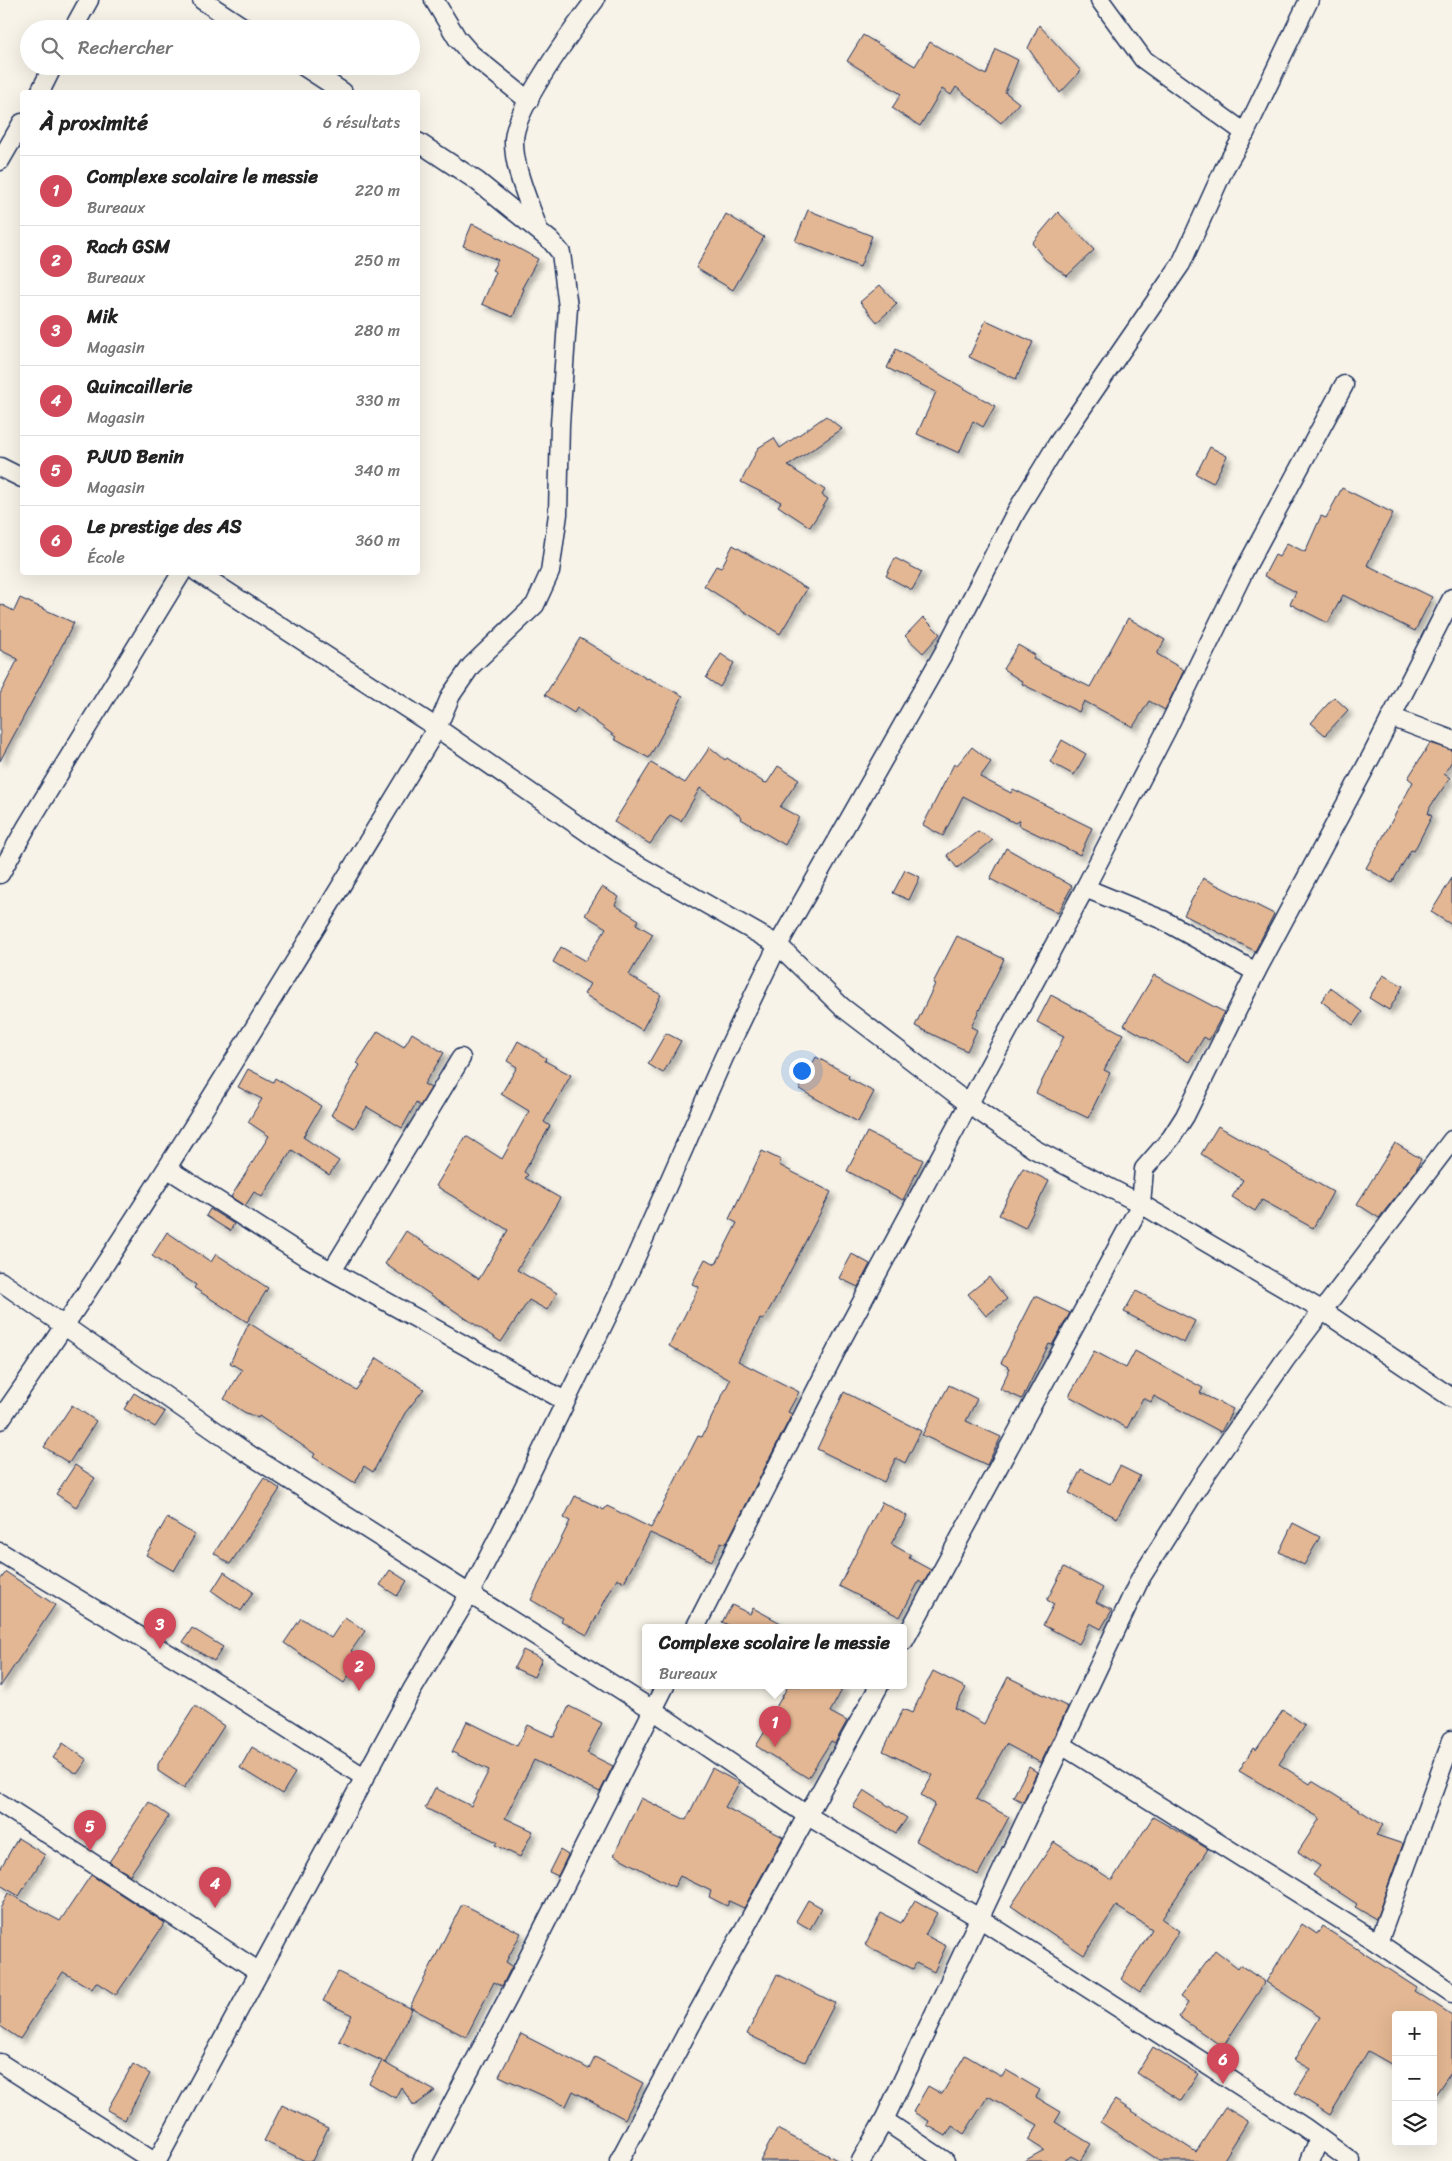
<!DOCTYPE html>
<html lang="fr">
<head>
<meta charset="utf-8">
<style>
	body { margin:0; font-family:Sriracha,sans-serif; background:#f6f6f6; color:#222 }
	.controls { position:absolute; right:15px; bottom:15px; display:grid; overflow:hidden; border-radius:5px; box-shadow:0 5px 20px #0002 }
	.controls button { width:45px; height:45px; display:grid; place-items:center; padding:0; border:0; border-bottom:1px solid #e0e0e0; background:#fff; color:#222; font:25px sans-serif }
	.you { position:absolute; left:801px; top:1070px; width:18px; height:18px; margin:-12px; border:4px solid #fff; border-radius:50%; background:#1a73e8; box-shadow:0 0 0 8px #1a73e833 }
	.badge { display:grid; place-items:center; width:32px; height:32px; border-radius:50%; background:#d1495b; color:#fff; font-size:16px; font-weight:700 }
	.pin { position:absolute; translate:-50% -41px; filter:drop-shadow(0 1px 2px #0008) }
	.pin::after { content:''; position:absolute; top:26px; width:18px; height:15px; background:inherit; clip-path:polygon(0 0,100% 0,50% 100%) }
	.popup { position:absolute; left:642px; top:1624px; width:265px; height:65px; box-sizing:border-box; display:grid; place-content:center; border-radius:5px; background:#fff; filter:drop-shadow(0 1px 4px #0005); font-size:16px; white-space:nowrap; color:#767676 }
	.popup b { font-size:19px; color:#222 }
	.popup::after { content:''; position:absolute; left:50%; top:100%; margin-left:-10px; border:10px solid transparent; border-top-color:#fff }
	.list { margin:0; padding:0; list-style:none }
	h2 { display:flex; justify-content:space-between; align-items:center; height:65px; margin:0; padding:0 20px; font-size:21px }
	h2 small { font-size:16px; font-weight:400; color:#767676 }
	.list li { display:grid; grid-template-columns:32px 1fr auto; gap:15px; align-items:center; box-sizing:border-box; height:70px; padding:0 20px; border-top:1px solid #e0e0e0 }
	.list b { display:block; font-size:19px; white-space:nowrap }
	.list p { margin:0; font-size:16px; white-space:nowrap; color:#767676 }
	.list em { font-size:16px; font-style:normal; color:#767676 }
	.icon { flex:none; width:28px; height:28px; fill:none; stroke:currentColor; stroke-width:2; stroke-linecap:round; stroke-linejoin:round }
	.map { position:relative; flex:none; width:1452px; height:2161px; overflow:hidden }
	.search { position:absolute; background:#fff; box-shadow:0 5px 20px #0002; left:20px; top:20px; width:400px; height:55px; display:flex; align-items:center; gap:12px; box-sizing:border-box; padding:0 18px; border-radius:28px; color:#767676; font-size:19px }
	.panel { position:absolute; background:#fff; box-shadow:0 5px 20px #0002; left:20px; top:90px; width:400px; height:485px; border-radius:5px }
	.map>svg:first-child { display:block }
</style>
</head>
<body>
<div class="map">
<svg width="1452" height="2161" viewBox="0 0 1452 2161">
	<defs>
		<filter id="shadow"><feDropShadow dx="4.5" dy="4.5" stdDeviation="2.5" flood-color="#0004"/></filter>
	</defs>
	<rect width="100%" height="100%" fill="#f7f3e8"/>
	<filter id="ink" filterUnits="userSpaceOnUse"><feTurbulence type="fractalNoise" baseFrequency=".02" numOctaves="2"/><feDisplacementMap in="SourceGraphic" scale="10" xChannelSelector="R" yChannelSelector="G"/><feConvolveMatrix kernelMatrix="1 2 1 2 8 2 1 2 1" color-interpolation-filters="sRGB"/></filter>
	<g filter="url(#ink)">
		<g fill="#e3b793" stroke="#1b2f5e" filter="url(#shadow)">
			<path d="M 1039,25 L 1081,71 L 1060,93 L 1028,48 Z"/>
			<path d="M 863,35 L 915,66 L 930,42 L 986,75 L 996,49 L 1018,60 L 1005,92 L 1019,103 L 1001,123 L 956,87 L 951,95 L 942,89 L 920,126 L 892,108 L 901,94 L 847,61 Z"/>
			<path d="M 808,210 L 872,236 L 860,267 L 795,241 Z"/>
			<path d="M 1058,212 L 1094,250 L 1067,276 L 1045,260 L 1032,243 Z"/>
			<path d="M 726,214 L 764,237 L 733,290 L 696,268 Z"/>
			<path d="M 472,224 L 495,234 L 495,236 L 538,259 L 522,288 L 524,289 L 513,317 L 482,304 L 496,272 L 492,270 L 498,260 L 463,246 Z"/>
			<path d="M 880,285 L 897,304 L 877,322 L 860,302 Z"/>
			<path d="M 986,320 L 1033,342 L 1016,379 L 969,357 Z"/>
			<path d="M 896,349 L 995,406 L 983,427 L 973,421 L 959,453 L 917,434 L 936,392 L 887,368 Z"/>
			<path d="M 826,416 L 842,429 L 788,466 L 825,490 L 822,495 L 828,499 L 810,527 L 778,506 L 781,502 L 741,482 L 758,448 L 774,438 L 780,448 Z"/>
			<path d="M 1210,447 L 1227,456 L 1213,483 L 1196,474 Z"/>
			<path d="M 1342,488 L 1393,513 L 1367,565 L 1432,597 L 1415,631 L 1343,595 L 1328,623 L 1290,604 L 1296,592 L 1264,576 L 1275,555 L 1279,557 L 1287,543 L 1305,552 L 1321,516 L 1326,518 Z"/>
			<path d="M 733,545 L 807,589 L 780,634 L 704,586 L 716,566 L 721,568 Z"/>
			<path d="M 895,558 L 922,572 L 912,590 L 886,576 Z"/>
			<path d="M 20,598 L 74,623 L 0,761 L 0,694 L 18,659 L 0,650 L 0,604 L 14,611 Z"/>
			<path d="M 923,617 L 940,634 L 923,653 L 905,636 Z"/>
			<path d="M 1128,618 L 1165,640 L 1157,654 L 1184,670 L 1165,710 L 1149,701 L 1133,727 L 1084,701 L 1079,712 L 1022,684 L 1023,682 L 1003,669 L 1018,645 L 1035,655 L 1033,659 L 1090,687 Z"/>
			<path d="M 580,638 L 647,679 L 648,678 L 683,696 L 649,758 L 614,739 L 616,737 L 577,708 L 574,713 L 545,695 Z"/>
			<path d="M 721,654 L 734,663 L 720,687 L 706,678 Z"/>
			<path d="M 1334,697 L 1348,710 L 1325,735 L 1311,723 Z"/>
			<path d="M 1062,740 L 1086,754 L 1074,775 L 1050,762 Z"/>
			<path d="M 1430,743 L 1452,750 L 1452,761 L 1444,774 L 1450,778 L 1430,807 L 1428,814 L 1432,816 L 1414,851 L 1411,850 L 1392,883 L 1366,868 L 1413,782 L 1408,778 Z"/>
			<path d="M 710,747 L 725,760 L 727,758 L 763,782 L 767,783 L 778,766 L 799,779 L 780,807 L 799,817 L 785,845 L 741,819 L 742,817 L 700,788 L 681,821 L 670,815 L 650,844 L 614,822 L 651,763 L 685,783 Z"/>
			<path d="M 972,747 L 991,762 L 980,777 L 1011,793 L 1013,789 L 1092,828 L 1080,855 L 1018,825 L 1020,820 L 1015,823 L 963,796 L 943,836 L 923,825 L 954,764 L 957,765 Z"/>
			<path d="M 978,831 L 993,840 L 957,868 L 947,855 Z"/>
			<path d="M 1006,848 L 1072,886 L 1058,913 L 990,879 Z"/>
			<path d="M 905,870 L 920,877 L 909,900 L 893,893 Z"/>
			<path d="M 1203,878 L 1274,914 L 1255,951 L 1184,915 Z"/>
			<path d="M 1452,878 L 1452,925 L 1431,912 Z"/>
			<path d="M 602,887 L 619,897 L 615,905 L 639,920 L 636,924 L 653,934 L 629,975 L 661,995 L 642,1030 L 584,994 L 590,984 L 553,962 L 561,947 L 585,961 L 606,928 L 585,915 Z"/>
			<path d="M 957,936 L 1004,959 L 971,1027 L 977,1030 L 967,1051 L 915,1026 L 935,984 L 933,983 Z"/>
			<path d="M 1154,975 L 1224,1012 L 1209,1040 L 1204,1037 L 1189,1062 L 1124,1025 Z"/>
			<path d="M 1383,975 L 1403,986 L 1389,1010 L 1369,998 Z"/>
			<path d="M 1331,988 L 1362,1012 L 1353,1025 L 1321,1001 Z"/>
			<path d="M 1051,995 L 1123,1034 L 1104,1070 L 1110,1073 L 1088,1118 L 1036,1093 L 1064,1036 L 1037,1022 Z"/>
			<path d="M 378,1031 L 404,1047 L 412,1033 L 444,1053 L 424,1084 L 431,1088 L 420,1106 L 416,1103 L 402,1128 L 367,1107 L 354,1128 L 331,1115 L 360,1065 L 357,1063 Z"/>
			<path d="M 666,1033 L 681,1041 L 663,1073 L 648,1064 Z"/>
			<path d="M 518,1041 L 546,1058 L 545,1061 L 571,1075 L 544,1122 L 550,1126 L 524,1172 L 528,1175 L 525,1178 L 560,1198 L 517,1270 L 557,1293 L 547,1310 L 529,1300 L 501,1342 L 385,1264 L 406,1231 L 479,1279 L 508,1230 L 436,1186 L 466,1136 L 502,1159 L 529,1111 L 501,1094 L 517,1067 L 507,1061 Z"/>
			<path d="M 816,1057 L 849,1075 L 848,1078 L 874,1092 L 858,1122 L 799,1089 Z"/>
			<path d="M 248,1069 L 273,1082 L 275,1078 L 321,1106 L 303,1137 L 339,1161 L 329,1175 L 292,1150 L 262,1197 L 254,1192 L 245,1206 L 231,1197 L 269,1136 L 248,1122 L 262,1099 L 238,1087 Z"/>
			<path d="M 1218,1126 L 1333,1192 L 1313,1228 L 1262,1200 L 1255,1211 L 1232,1197 L 1243,1180 L 1201,1154 Z"/>
			<path d="M 867,1132 L 923,1160 L 903,1200 L 847,1171 Z"/>
			<path d="M 1395,1143 L 1421,1159 L 1415,1172 L 1379,1218 L 1357,1204 Z"/>
			<path d="M 762,1151 L 781,1160 L 779,1165 L 831,1192 L 780,1291 L 763,1320 L 760,1319 L 738,1361 L 799,1392 L 788,1412 L 792,1414 L 726,1544 L 721,1542 L 712,1561 L 650,1533 L 624,1582 L 617,1578 L 587,1635 L 561,1621 L 563,1618 L 531,1600 L 570,1521 L 564,1518 L 575,1496 L 604,1510 L 607,1506 L 651,1528 L 698,1436 L 702,1437 L 730,1380 L 669,1346 L 699,1287 L 692,1284 L 705,1259 L 716,1264 L 737,1223 L 729,1219 Z"/>
			<path d="M 1023,1168 L 1049,1181 L 1025,1228 L 999,1215 Z"/>
			<path d="M 210,1209 L 234,1224 L 230,1231 L 206,1216 Z"/>
			<path d="M 167,1232 L 211,1262 L 216,1254 L 268,1288 L 247,1322 L 194,1288 L 196,1285 L 152,1256 Z"/>
			<path d="M 852,1254 L 870,1264 L 858,1287 L 839,1278 Z"/>
			<path d="M 989,1277 L 1007,1299 L 986,1316 L 968,1294 Z"/>
			<path d="M 1136,1291 L 1195,1321 L 1184,1343 L 1124,1312 Z"/>
			<path d="M 1035,1296 L 1070,1313 L 1052,1345 L 1049,1344 L 1022,1399 L 1000,1389 L 1010,1368 L 1001,1363 Z"/>
			<path d="M 249,1323 L 356,1390 L 377,1358 L 424,1389 L 405,1413 L 373,1472 L 364,1466 L 355,1483 L 313,1457 L 315,1454 L 259,1416 L 258,1418 L 244,1412 L 224,1399 L 242,1370 L 230,1363 Z"/>
			<path d="M 1094,1351 L 1126,1368 L 1135,1351 L 1203,1388 L 1200,1393 L 1233,1409 L 1221,1432 L 1154,1396 L 1151,1402 L 1143,1398 L 1127,1428 L 1069,1396 Z"/>
			<path d="M 949,1385 L 977,1399 L 966,1421 L 1001,1437 L 987,1465 L 922,1435 Z"/>
			<path d="M 844,1392 L 921,1431 L 905,1463 L 896,1458 L 884,1482 L 817,1449 Z"/>
			<path d="M 134,1393 L 165,1412 L 155,1427 L 124,1409 Z"/>
			<path d="M 72,1405 L 96,1421 L 69,1463 L 44,1447 Z"/>
			<path d="M 75,1465 L 95,1478 L 76,1507 L 56,1494 Z"/>
			<path d="M 1120,1466 L 1140,1476 L 1117,1518 L 1069,1493 L 1081,1469 L 1110,1484 Z"/>
			<path d="M 264,1478 L 280,1489 L 230,1564 L 214,1553 Z"/>
			<path d="M 882,1502 L 907,1516 L 891,1544 L 911,1555 L 909,1558 L 931,1570 L 923,1584 L 919,1581 L 900,1617 L 839,1586 Z"/>
			<path d="M 167,1518 L 195,1535 L 174,1571 L 146,1555 Z"/>
			<path d="M 1293,1523 L 1320,1537 L 1304,1565 L 1279,1552 Z"/>
			<path d="M 1064,1567 L 1103,1588 L 1096,1602 L 1112,1610 L 1101,1629 L 1090,1623 L 1079,1644 L 1043,1625 L 1054,1604 L 1047,1600 Z"/>
			<path d="M 390,1570 L 407,1581 L 397,1596 L 380,1585 Z"/>
			<path d="M 6,1572 L 55,1605 L 0,1687 L 0,1580 Z"/>
			<path d="M 224,1572 L 253,1592 L 241,1611 L 212,1591 Z"/>
			<path d="M 732,1605 L 750,1614 L 753,1608 L 790,1628 L 734,1628 L 722,1622 Z"/>
			<path d="M 345,1617 L 365,1631 L 351,1651 L 360,1658 L 344,1683 L 284,1643 L 301,1618 L 331,1638 Z"/>
			<path d="M 192,1628 L 223,1647 L 214,1661 L 183,1642 Z"/>
			<path d="M 523,1650 L 542,1659 L 534,1677 L 514,1668 Z"/>
			<path d="M 933,1671 L 966,1688 L 955,1708 L 984,1724 L 1008,1677 L 1068,1707 L 1041,1763 L 1006,1744 L 976,1799 L 1009,1817 L 978,1875 L 916,1841 L 935,1804 L 921,1795 L 933,1775 L 883,1751 L 903,1709 L 912,1713 Z"/>
			<path d="M 788,1686 L 844,1686 L 830,1712 L 847,1721 L 835,1743 L 831,1741 L 808,1778 L 756,1746 L 778,1710 L 775,1709 Z"/>
			<path d="M 195,1706 L 224,1726 L 184,1788 L 158,1771 L 158,1764 Z"/>
			<path d="M 569,1706 L 602,1723 L 587,1753 L 613,1766 L 600,1792 L 534,1760 L 505,1818 L 533,1831 L 520,1857 L 495,1845 L 497,1842 L 425,1808 L 435,1788 L 471,1806 L 489,1770 L 452,1752 L 467,1721 L 517,1746 L 528,1725 L 554,1737 Z"/>
			<path d="M 1283,1710 L 1305,1725 L 1279,1764 L 1310,1784 L 1312,1781 L 1383,1825 L 1376,1835 L 1403,1844 L 1376,1919 L 1355,1907 L 1357,1904 L 1313,1875 L 1320,1866 L 1298,1852 L 1320,1818 L 1239,1771 L 1253,1748 L 1256,1750 Z"/>
			<path d="M 63,1743 L 87,1760 L 77,1774 L 53,1758 Z"/>
			<path d="M 252,1747 L 295,1773 L 282,1794 L 240,1768 Z"/>
			<path d="M 1029,1767 L 1037,1772 L 1023,1802 L 1013,1797 Z"/>
			<path d="M 712,1768 L 739,1783 L 725,1807 L 783,1837 L 744,1908 L 729,1901 L 727,1906 L 709,1897 L 711,1891 L 680,1876 L 674,1887 L 614,1855 L 641,1798 L 686,1820 Z"/>
			<path d="M 864,1790 L 907,1818 L 896,1833 L 853,1807 Z"/>
			<path d="M 149,1802 L 169,1816 L 130,1875 L 109,1862 Z"/>
			<path d="M 1153,1817 L 1208,1849 L 1162,1919 L 1179,1931 L 1140,1992 L 1121,1979 L 1152,1929 L 1116,1906 L 1084,1955 L 1011,1906 L 1054,1842 L 1112,1880 Z"/>
			<path d="M 18,1838 L 45,1855 L 19,1896 L 0,1885 L 0,1869 Z"/>
			<path d="M 560,1850 L 568,1855 L 558,1876 L 549,1872 Z"/>
			<path d="M 91,1875 L 165,1923 L 116,1995 L 96,1982 L 92,1989 L 63,1972 L 20,2039 L 0,2026 L 0,1909 L 8,1893 L 60,1921 Z"/>
			<path d="M 808,1900 L 822,1908 L 810,1929 L 796,1921 Z"/>
			<path d="M 915,1900 L 937,1913 L 925,1935 L 946,1946 L 934,1972 L 916,1963 L 913,1969 L 865,1945 L 881,1913 L 901,1923 Z"/>
			<path d="M 462,1904 L 521,1933 L 506,1962 L 512,1966 L 502,1986 L 494,1982 L 466,2037 L 410,2007 Z"/>
			<path d="M 1302,1924 L 1317,1934 L 1322,1926 L 1417,1988 L 1415,1991 L 1452,2015 L 1452,2070 L 1433,2098 L 1433,2015 L 1396,2015 L 1396,2067 L 1368,2051 L 1330,2115 L 1295,2093 L 1310,2069 L 1294,2060 L 1320,2017 L 1266,1982 Z"/>
			<path d="M 1215,1950 L 1238,1968 L 1240,1965 L 1265,1982 L 1223,2047 L 1179,2017 L 1188,2003 L 1180,1997 Z"/>
			<path d="M 338,1972 L 412,2009 L 385,2063 L 383,2062 L 435,2091 L 414,2106 L 401,2087 L 395,2098 L 369,2083 L 382,2061 L 339,2041 L 352,2015 L 323,2001 Z"/>
			<path d="M 777,1974 L 835,2003 L 805,2062 L 747,2034 Z"/>
			<path d="M 521,2034 L 589,2069 L 595,2057 L 643,2083 L 625,2119 L 573,2091 L 566,2106 L 499,2076 Z"/>
			<path d="M 1153,2047 L 1198,2074 L 1181,2101 L 1137,2073 Z"/>
			<path d="M 965,2055 L 1002,2077 L 1006,2070 L 1040,2090 L 1036,2097 L 1061,2112 L 1055,2122 L 1091,2144 L 1080,2161 L 1071,2156 L 1064,2161 L 1024,2161 L 1044,2150 L 1028,2140 L 1038,2125 L 988,2096 L 964,2134 L 952,2126 L 946,2136 L 927,2125 L 929,2121 L 913,2112 L 928,2086 L 942,2094 Z"/>
			<path d="M 133,2064 L 150,2074 L 125,2120 L 107,2110 Z"/>
			<path d="M 1115,2100 L 1196,2152 L 1225,2107 L 1248,2121 L 1223,2161 L 1159,2161 L 1100,2122 Z"/>
			<path d="M 282,2105 L 328,2128 L 312,2161 L 305,2161 L 264,2141 Z"/>
			<path d="M 777,2129 L 839,2161 L 760,2161 Z"/>
		</g>
		<g fill="none" stroke-linecap="round" stroke-linejoin="round">
			<g stroke="#1b2f5e" stroke-width="21">
				<g id="minor">
					<path d="M 202,0 L 246,29"/>
					<path d="M 434,0 L 457,38 L 471,54 L 529,101"/>
					<path d="M 1100,0 L 1143,59 L 1245,133"/>
					<path d="M 73,29 L 89,0"/>
					<path d="M 303,66 L 343,92"/>
					<path d="M 40,92 L 53,66"/>
					<path d="M 0,161 L 22,123"/>
					<path d="M 538,229 C 529,201 513,169 514,139 C 516,106 574,28 595,0"/>
					<path d="M 0,467 L 22,478"/>
					<path d="M 197,572 L 437,728 L 622,856 L 778,945 L 842,1007 L 970,1105 L 1034,1149 L 1141,1204 L 1323,1311 L 1452,1398"/>
					<path d="M 1391,717 L 1452,740"/>
					<path d="M 0,874 L 27,826 L 182,572"/>
					<path d="M 1085,888 L 1167,729 L 1244,571 L 1344,385"/>
					<path d="M 168,1169 L 306,1257 L 565,1401"/>
					<path d="M 332,1271 L 461,1058"/>
					<path d="M 0,1281 L 247,1453 L 653,1710 L 808,1816 L 979,1918 L 1304,2127 L 1351,2161"/>
					<path d="M 0,1420 C 156,1196 295,961 437,728 L 451,695 L 471,666 L 535,605 L 550,572 L 558,514 L 560,424 L 568,307 L 561,253 L 551,241 L 477,181 L 418,142"/>
					<path d="M 0,1552 L 197,1671 L 364,1777"/>
					<path d="M 695,1628 L 842,1339 L 1085,888 L 1163,920 L 1256,972"/>
					<path d="M 904,1641 L 1141,1204 L 1144,1169 L 1171,1138 L 1185,1116 L 1256,972 L 1372,755 L 1452,598"/>
					<path d="M 1062,1745 L 1378,1943 L 1452,1993"/>
					<path d="M 0,1803 L 258,1971"/>
					<path d="M 1378,1943 L 1452,1740"/>
					<path d="M 0,2063 L 153,2161"/>
					<path d="M 884,2120 L 945,2161"/>
					<path d="M 157,2161 L 412,1690 L 469,1595 L 518,1499 L 631,1268 L 724,1057 L 778,945 L 943,654 L 1016,512 L 1058,443 L 1181,264 L 1224,169 L 1245,133 L 1309,0"/>
					<path d="M 422,2161 L 509,1996 L 665,1686"/>
					<path d="M 619,2161 L 691,2025 L 879,1686"/>
					<path d="M 861,2161 L 884,2120 L 1140,1579 L 1206,1474 L 1285,1360 L 1452,1140"/>
					<path d="M 1310,2161 L 1319,2139"/>
				</g>
			</g>
			<use href="#minor" stroke="#f7f3e8" stroke-width="18"/>
		</g>
	</g>
</svg>
<div class="controls">
<button>+</button>
<button>−</button>
<button><svg class="icon" aria-label="layers" viewBox="0 0 24 24"><path d="M12 4l9 5-9 5-9-5zM3 14l9 5 9-5"/></svg></button>
</div>
<div class="you"></div>
<div class="pin badge" style="left:775px;top:1747px">1</div>
<div class="popup"><b>Complexe scolaire le messie</b>Bureaux</div>
<div class="pin badge" style="left:359px;top:1691px">2</div>
<div class="pin badge" style="left:160px;top:1649px">3</div>
<div class="pin badge" style="left:215px;top:1908px">4</div>
<div class="pin badge" style="left:90px;top:1851px">5</div>
<div class="pin badge" style="left:1223px;top:2084px">6</div>
<div class="search"><svg class="icon" aria-label="search" viewBox="0 0 24 24"><circle cx="10" cy="10" r="6"/><path d="M15 15l6 6"/></svg>Rechercher</div>
<section class="panel">
<h2>À proximité<small>6 résultats</small></h2>
<ul class="list">
<li><span class="badge">1</span><div><b>Complexe scolaire le messie</b><p>Bureaux</p></div><em>220 m</em></li>
<li><span class="badge">2</span><div><b>Rach GSM</b><p>Bureaux</p></div><em>250 m</em></li>
<li><span class="badge">3</span><div><b>Mik</b><p>Magasin</p></div><em>280 m</em></li>
<li><span class="badge">4</span><div><b>Quincaillerie</b><p>Magasin</p></div><em>330 m</em></li>
<li><span class="badge">5</span><div><b>PJUD Benin</b><p>Magasin</p></div><em>340 m</em></li>
<li><span class="badge">6</span><div><b>Le prestige des AS</b><p>École</p></div><em>360 m</em></li>
</ul>
</section>
</div>
</body>
</html>
